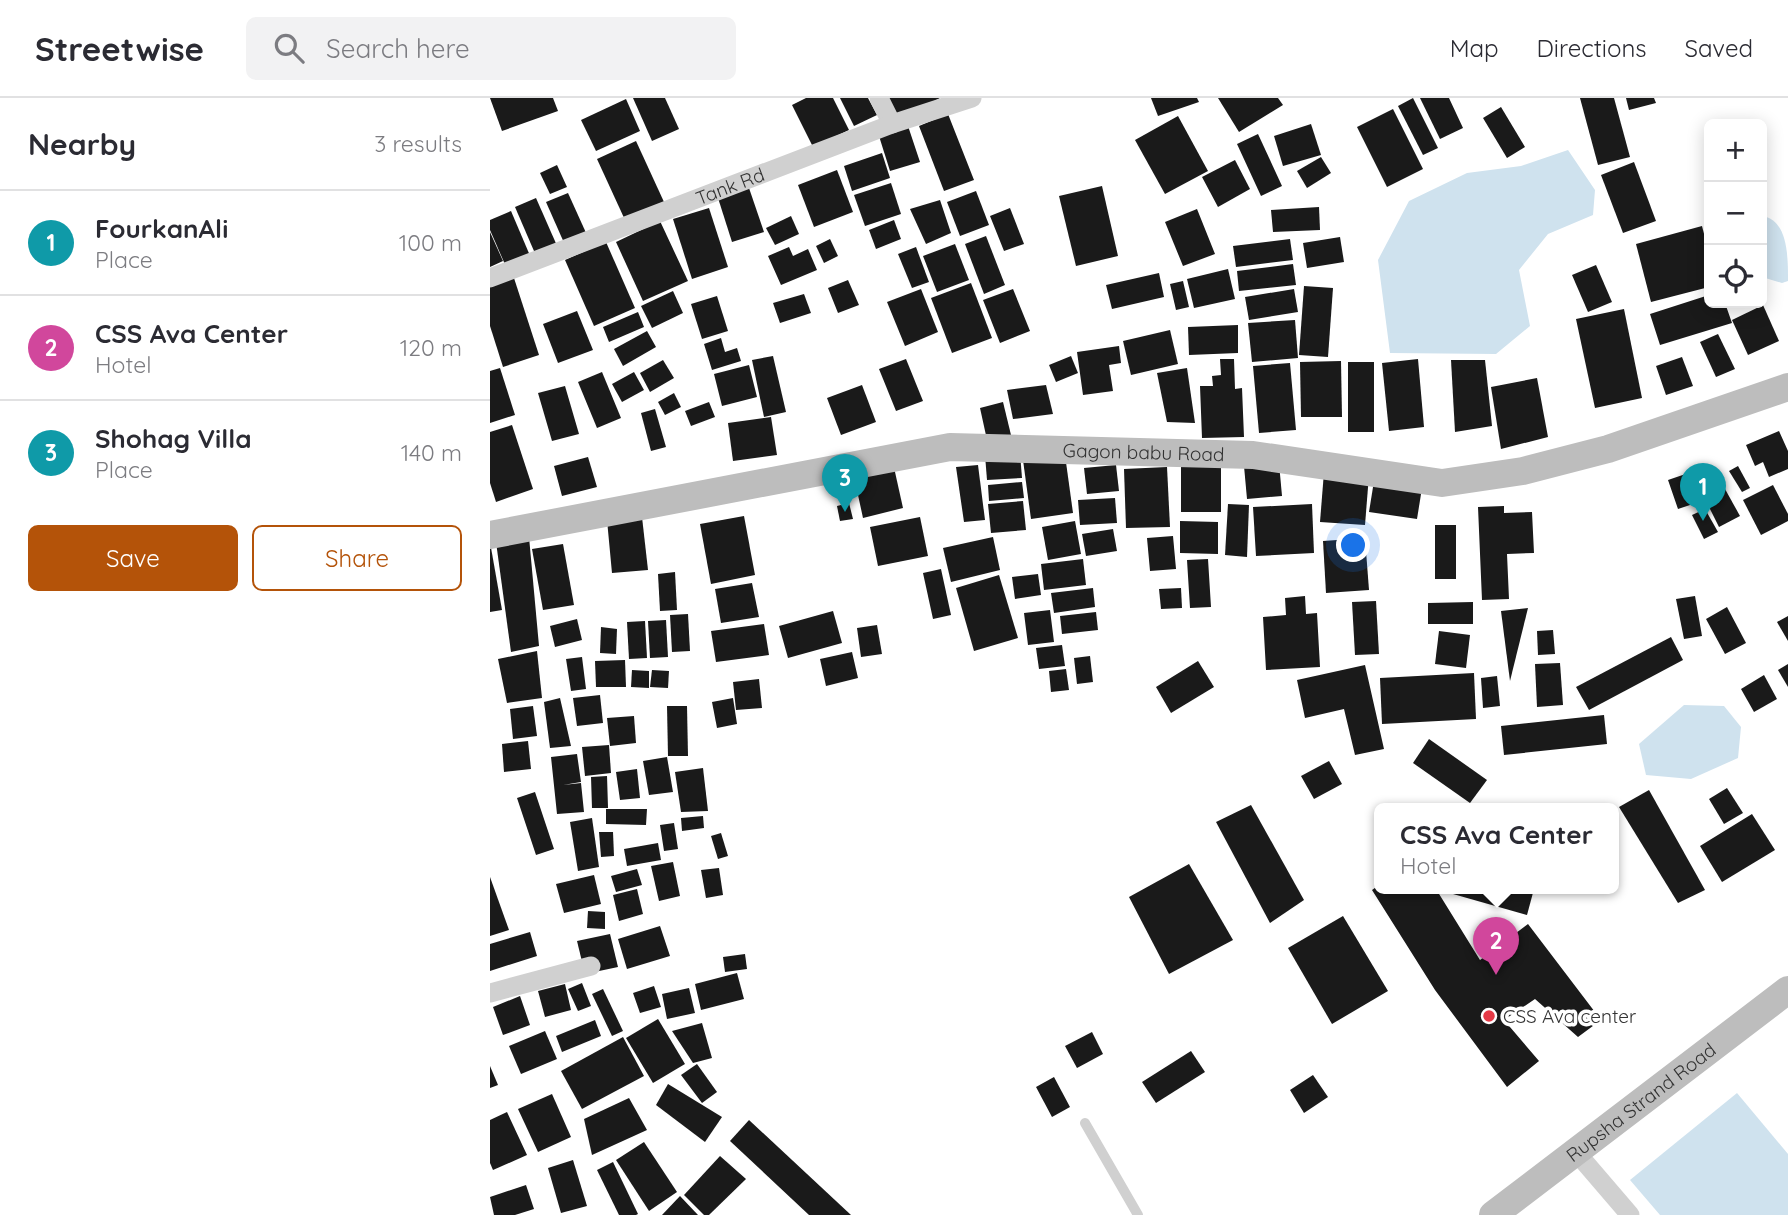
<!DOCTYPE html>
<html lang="en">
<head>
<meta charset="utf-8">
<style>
	body { margin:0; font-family:Quicksand,sans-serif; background:#f2f2f3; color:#2b2b33 }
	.controls { position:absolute; right:21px; top:21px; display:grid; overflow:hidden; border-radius:10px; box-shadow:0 4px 18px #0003 }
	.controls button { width:63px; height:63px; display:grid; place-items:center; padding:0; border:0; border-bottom:2px solid #e1e1e2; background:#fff; color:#2b2b33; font:35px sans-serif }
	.you { position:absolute; left:864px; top:448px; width:24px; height:24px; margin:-18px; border:5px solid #fff; border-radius:50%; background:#1a73e8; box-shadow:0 0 0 10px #1a73e833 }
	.badge { display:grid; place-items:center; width:46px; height:46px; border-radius:50%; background:#b45309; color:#fff; font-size:23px; font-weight:700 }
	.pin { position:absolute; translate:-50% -58px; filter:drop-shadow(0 2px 4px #0008) }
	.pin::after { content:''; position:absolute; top:37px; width:24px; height:21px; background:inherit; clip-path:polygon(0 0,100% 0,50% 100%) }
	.popup { position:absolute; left:884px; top:705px; width:245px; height:91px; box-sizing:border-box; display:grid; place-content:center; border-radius:10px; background:#fff; filter:drop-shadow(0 2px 5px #0005); font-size:23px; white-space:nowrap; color:#7c7c81 }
	.popup b { font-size:26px; color:#2b2b33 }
	.popup::after { content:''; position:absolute; left:50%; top:100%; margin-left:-14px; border:14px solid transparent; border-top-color:#fff }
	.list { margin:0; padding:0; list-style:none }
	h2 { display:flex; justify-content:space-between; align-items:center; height:91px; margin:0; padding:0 28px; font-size:30px }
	h2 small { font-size:23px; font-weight:400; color:#7c7c81 }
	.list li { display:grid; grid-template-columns:46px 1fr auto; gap:21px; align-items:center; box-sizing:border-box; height:105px; padding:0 28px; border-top:2px solid #e1e1e2 }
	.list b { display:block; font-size:26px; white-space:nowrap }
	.list p { margin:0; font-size:23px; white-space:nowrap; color:#7c7c81 }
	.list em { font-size:23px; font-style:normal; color:#7c7c81 }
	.actions { display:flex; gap:14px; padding:21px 28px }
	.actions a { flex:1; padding:16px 0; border:2px solid #b45309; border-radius:10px; text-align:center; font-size:24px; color:#b45309 }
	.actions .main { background:#b45309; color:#fff }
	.icon { flex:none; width:38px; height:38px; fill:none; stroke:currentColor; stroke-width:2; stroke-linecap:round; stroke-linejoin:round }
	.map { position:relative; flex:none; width:1298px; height:1117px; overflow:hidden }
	header { display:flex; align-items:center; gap:42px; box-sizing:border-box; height:98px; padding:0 35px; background:#fff; border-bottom:2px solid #e1e1e2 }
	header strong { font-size:33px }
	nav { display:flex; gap:38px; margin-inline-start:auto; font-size:24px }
	.search { width:490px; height:63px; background:#f2f2f3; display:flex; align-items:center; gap:18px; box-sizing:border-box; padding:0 24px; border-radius:10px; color:#7c7c81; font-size:26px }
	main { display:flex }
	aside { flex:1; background:#fff }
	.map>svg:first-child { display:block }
</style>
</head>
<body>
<header>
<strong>Streetwise</strong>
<div class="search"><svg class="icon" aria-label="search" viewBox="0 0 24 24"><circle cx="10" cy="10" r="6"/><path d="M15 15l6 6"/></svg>Search here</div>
<nav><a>Map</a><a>Directions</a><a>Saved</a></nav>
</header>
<main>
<aside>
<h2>Nearby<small>3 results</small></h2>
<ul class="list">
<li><span class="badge" style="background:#0f9aa8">1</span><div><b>FourkanAli</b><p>Place</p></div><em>100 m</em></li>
<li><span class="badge" style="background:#d1479c">2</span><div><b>CSS Ava Center</b><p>Hotel</p></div><em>120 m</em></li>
<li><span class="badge" style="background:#0f9aa8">3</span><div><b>Shohag Villa</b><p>Place</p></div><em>140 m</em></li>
</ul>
<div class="actions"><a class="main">Save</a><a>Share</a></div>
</aside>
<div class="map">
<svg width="1298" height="1117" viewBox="0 0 1298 1117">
	<rect width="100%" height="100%" fill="#fff"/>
	<g fill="#cfe2ee">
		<path d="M 1078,52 L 1105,92 L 1103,117 L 1058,136 L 1029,172 L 1040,228 L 1006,256 L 900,255 L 888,162 L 919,103 L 977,75 L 1031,68 Z"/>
		<path d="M 1272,118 C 1298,122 1298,158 1298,183 L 1292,185 L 1272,179 Z"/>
		<path d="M 1194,607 L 1234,608 L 1251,629 L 1248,660 L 1201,681 L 1156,677 L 1149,646 Z"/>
		<path d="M 1247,995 L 1298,1056 L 1298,1117 L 1170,1117 L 1140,1082 Z"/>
	</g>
	<g fill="#1a1a1a">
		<path d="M 0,0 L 63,0 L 68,13 L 12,33 Z"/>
		<path d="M 143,0 L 175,0 L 189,31 L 162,43 Z"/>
		<path d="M 316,0 L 343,0 L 359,32 L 323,49 L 302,7 Z"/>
		<path d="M 350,0 L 378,0 L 387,17 L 364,28 Z"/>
		<path d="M 397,0 L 450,0 L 409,22 Z"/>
		<path d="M 661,0 L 707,0 L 709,4 L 668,18 Z"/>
		<path d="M 728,0 L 788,0 L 793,7 L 749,34 Z"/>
		<path d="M 923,0 L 948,50 L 933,57 L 908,8 Z"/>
		<path d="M 930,0 L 959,0 L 973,30 L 950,41 Z"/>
		<path d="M 1090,0 L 1124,0 L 1140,59 L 1108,67 Z"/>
		<path d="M 1136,0 L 1164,0 L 1166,5 L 1139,12 Z"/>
		<path d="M 136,1 L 150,33 L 106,53 L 91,22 Z"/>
		<path d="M 1011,9 L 1035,49 L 1017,60 L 993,20 Z"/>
		<path d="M 903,11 L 933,71 L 897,89 L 867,29 Z"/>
		<path d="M 458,16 L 484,82 L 454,93 L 429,28 Z"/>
		<path d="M 688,18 L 718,73 L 675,96 L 645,42 Z"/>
		<path d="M 821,26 L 831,57 L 793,68 L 784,38 Z"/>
		<path d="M 418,28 L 430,64 L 400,73 L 389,38 Z"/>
		<path d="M 768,36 L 792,88 L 771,98 L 747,46 Z"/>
		<path d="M 146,43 L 174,104 L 135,122 L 107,61 Z"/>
		<path d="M 392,55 L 400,80 L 362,93 L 354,68 Z"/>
		<path d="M 831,59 L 841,75 L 817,90 L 807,73 Z"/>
		<path d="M 745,62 L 760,91 L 728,109 L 712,79 Z"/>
		<path d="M 1144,64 L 1166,123 L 1133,135 L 1111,77 Z"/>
		<path d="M 67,67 L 77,89 L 60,96 L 50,75 Z"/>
		<path d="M 347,72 L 363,114 L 324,129 L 308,87 Z"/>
		<path d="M 401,85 L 411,116 L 375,128 L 364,97 Z"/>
		<path d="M 612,88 L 628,158 L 586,168 L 569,98 Z"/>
		<path d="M 259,90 L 274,134 L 242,144 L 228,100 Z"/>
		<path d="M 486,93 L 499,127 L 470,138 L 457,104 Z"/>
		<path d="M 78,95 L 97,137 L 75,147 L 56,104 Z"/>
		<path d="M 46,100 L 68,150 L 47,160 L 25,109 Z"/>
		<path d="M 450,102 L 461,135 L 436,146 L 420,111 Z"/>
		<path d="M 829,109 L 830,132 L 783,134 L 781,112 Z"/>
		<path d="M 219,110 L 238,169 L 202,181 L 183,121 Z"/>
		<path d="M 520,110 L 534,146 L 514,153 L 500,118 Z"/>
		<path d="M 707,111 L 725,156 L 693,168 L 675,124 Z"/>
		<path d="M 21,113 L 41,160 L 17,171 L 0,132 L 0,122 Z"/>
		<path d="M 301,118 L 309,136 L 285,147 L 276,130 Z"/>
		<path d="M 404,122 L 411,141 L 386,151 L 379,132 Z"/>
		<path d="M 170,123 L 198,183 L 153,203 L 126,144 Z"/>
		<path d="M 1212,128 L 1219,155 L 1219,189 L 1161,204 L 1146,146 Z"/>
		<path d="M 0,134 L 13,163 L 0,169 Z"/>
		<path d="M 496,138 L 515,187 L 494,196 L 475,146 Z"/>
		<path d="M 850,139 L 854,164 L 817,170 L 813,145 Z"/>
		<path d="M 340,141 L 348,158 L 334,165 L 326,148 Z"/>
		<path d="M 800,141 L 803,162 L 746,169 L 743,148 Z"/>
		<path d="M 116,144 L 145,210 L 104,228 L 75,162 Z"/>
		<path d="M 465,146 L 479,182 L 447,194 L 433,158 Z"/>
		<path d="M 299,149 L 303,158 L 318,151 L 327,172 L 291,187 L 278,158 Z"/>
		<path d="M 426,149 L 439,184 L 422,190 L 408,156 Z"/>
		<path d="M 803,166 L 806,187 L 749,193 L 747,173 Z"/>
		<path d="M 1106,167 L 1122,204 L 1098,214 L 1082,177 Z"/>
		<path d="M 738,171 L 745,201 L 704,210 L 697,181 Z"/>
		<path d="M 669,175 L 674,199 L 622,211 L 616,187 Z"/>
		<path d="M 23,177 L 49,257 L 13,269 L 0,228 L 0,184 Z"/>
		<path d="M 358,182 L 369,207 L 348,215 L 338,190 Z"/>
		<path d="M 693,183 L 699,209 L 686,212 L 680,186 Z"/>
		<path d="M 481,185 L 502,240 L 462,255 L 441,200 Z"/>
		<path d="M 814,188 L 843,190 L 838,259 L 809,257 Z"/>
		<path d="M 431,191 L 448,234 L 415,248 L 397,204 Z"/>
		<path d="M 523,191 L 540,233 L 510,245 L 493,202 Z"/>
		<path d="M 804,191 L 808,214 L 759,222 L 755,199 Z"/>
		<path d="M 183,193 L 193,215 L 162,230 L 151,208 Z"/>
		<path d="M 314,196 L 321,215 L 290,225 L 283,205 Z"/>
		<path d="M 1219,197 L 1219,205 L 1235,205 L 1242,225 L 1170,247 L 1160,216 Z"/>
		<path d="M 227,198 L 238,233 L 212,241 L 201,206 Z"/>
		<path d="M 1273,207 L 1289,243 L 1258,257 L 1242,222 Z"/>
		<path d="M 1134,211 L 1152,300 L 1105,310 L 1086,221 Z"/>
		<path d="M 87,213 L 103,252 L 68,265 L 53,226 Z"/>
		<path d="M 148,214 L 154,229 L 119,244 L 113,229 Z"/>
		<path d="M 805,222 L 808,260 L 762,264 L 758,225 Z"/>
		<path d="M 748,227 L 748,255 L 699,257 L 698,229 Z"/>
		<path d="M 680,232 L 688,266 L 641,277 L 633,243 Z"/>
		<path d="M 157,233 L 166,249 L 133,268 L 124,251 Z"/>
		<path d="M 1228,236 L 1245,271 L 1226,279 L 1210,244 Z"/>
		<path d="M 231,240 L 235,254 L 247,250 L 251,263 L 222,272 L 214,246 Z"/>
		<path d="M 629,248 L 631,265 L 619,267 L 623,293 L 593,297 L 587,254 Z"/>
		<path d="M 283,258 L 296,314 L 274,319 L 262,262 Z"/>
		<path d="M 581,258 L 588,275 L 566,284 L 559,267 Z"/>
		<path d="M 1192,259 L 1203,288 L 1176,297 L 1166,268 Z"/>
		<path d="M 416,261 L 433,303 L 406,313 L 389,271 Z"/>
		<path d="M 730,261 L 744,261 L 745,291 L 752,290 L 754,339 L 712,340 L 710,288 L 723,288 L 722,278 L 731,277 Z"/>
		<path d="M 928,261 L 934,329 L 899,333 L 892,265 Z"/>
		<path d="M 173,262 L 184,280 L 160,294 L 150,275 Z"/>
		<path d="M 961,262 L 995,262 L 1002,328 L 965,334 Z"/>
		<path d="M 851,263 L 852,319 L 811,319 L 810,264 Z"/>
		<rect x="858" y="264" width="26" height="70"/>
		<path d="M 800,265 L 806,332 L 769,335 L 763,268 Z"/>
		<path d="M 259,267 L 267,299 L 232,308 L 224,276 Z"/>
		<path d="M 10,270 L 25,317 L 0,325 L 0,273 Z"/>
		<path d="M 697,270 L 705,325 L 677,324 L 667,275 Z"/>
		<path d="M 112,274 L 131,320 L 107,330 L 88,284 Z"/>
		<path d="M 144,274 L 154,292 L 132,304 L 122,286 Z"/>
		<path d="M 1047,280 L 1058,339 L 1011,351 L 1001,289 Z"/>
		<path d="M 372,287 L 386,324 L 351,337 L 337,300 Z"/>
		<path d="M 556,287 L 563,316 L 523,321 L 517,292 Z"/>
		<path d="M 75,288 L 89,336 L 62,343 L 48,295 Z"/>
		<path d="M 184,295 L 191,309 L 175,317 L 168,304 Z"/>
		<path d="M 219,304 L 225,319 L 201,328 L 195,313 Z"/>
		<path d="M 513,304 L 521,337 L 497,342 L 490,310 Z"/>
		<path d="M 165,311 L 176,349 L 161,353 L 151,315 Z"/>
		<path d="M 281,319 L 287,357 L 243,363 L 238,325 Z"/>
		<path d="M 22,327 L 43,391 L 6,404 L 0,385 L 0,334 Z"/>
		<path d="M 1289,333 L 1298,353 L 1298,371 L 1279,379 L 1273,364 L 1265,368 L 1256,347 Z"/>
		<path d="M 530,355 L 532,380 L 497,382 L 495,357 Z"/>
		<path d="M 575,357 L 583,415 L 541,421 L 533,362 Z"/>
		<path d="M 98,359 L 107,389 L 72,398 L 64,368 Z"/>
		<path d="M 403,365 L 413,410 L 373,420 L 363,374 Z"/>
		<path d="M 789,365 L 792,398 L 757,401 L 754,368 Z"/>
		<rect x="691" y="366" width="40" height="48"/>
		<path d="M 488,367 L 495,422 L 474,424 L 466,369 Z"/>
		<path d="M 626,367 L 629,393 L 597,396 L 594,370 Z"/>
		<path d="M 1222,367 L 1229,385 L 1205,392 L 1209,404 L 1188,411 L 1178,382 Z"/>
		<path d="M 1248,368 L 1260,390 L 1252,394 L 1239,373 Z"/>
		<path d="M 677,369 L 680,429 L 636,430 L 634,371 Z"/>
		<path d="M 834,374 L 879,377 L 875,427 L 830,424 Z"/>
		<path d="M 884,383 L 932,390 L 927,421 L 879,414 Z"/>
		<path d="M 532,384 L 534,400 L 499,403 L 498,387 Z"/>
		<path d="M 1283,387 L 1298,416 L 1298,423 L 1271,437 L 1253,402 Z"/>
		<path d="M 1235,391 L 1250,418 L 1229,429 L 1215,401 Z"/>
		<path d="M 625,400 L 627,425 L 590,427 L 588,402 Z"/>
		<path d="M 533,403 L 536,432 L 501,435 L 498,406 Z"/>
		<path d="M 359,405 L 363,421 L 350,423 L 347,408 Z"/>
		<path d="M 738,406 L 759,407 L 757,459 L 735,457 Z"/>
		<path d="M 822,406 L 824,455 L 766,458 L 763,409 Z"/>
		<path d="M 1014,408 L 1014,415 L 1042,414 L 1044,455 L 1017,456 L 1019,501 L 992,502 L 988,409 Z"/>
		<path d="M 1215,411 L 1228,434 L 1214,441 L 1202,417 Z"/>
		<path d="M 254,418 L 265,477 L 221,486 L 210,426 Z"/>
		<path d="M 152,419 L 158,472 L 122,475 L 117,422 Z"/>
		<path d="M 430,419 L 438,458 L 388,468 L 380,429 Z"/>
		<path d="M 585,423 L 591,456 L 558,462 L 552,429 Z"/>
		<path d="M 690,423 L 728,424 L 728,456 L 690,455 Z"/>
		<rect x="945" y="427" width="21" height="54"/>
		<path d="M 623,431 L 627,453 L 596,458 L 592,436 Z"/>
		<path d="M 683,438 L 686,471 L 660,473 L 657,440 Z"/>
		<path d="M 39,439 L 49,548 L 21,554 L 6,444 Z"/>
		<path d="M 503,439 L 510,472 L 461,484 L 453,450 Z"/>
		<path d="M 875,440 L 879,492 L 836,495 L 833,443 Z"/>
		<path d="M 0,444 L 12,512 L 0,514 Z"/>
		<path d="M 73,446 L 84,507 L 53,512 L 42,451 Z"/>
		<path d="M 593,461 L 596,487 L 554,492 L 551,466 Z"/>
		<path d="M 718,461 L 721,509 L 700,510 L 697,462 Z"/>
		<path d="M 451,471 L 461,517 L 443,521 L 433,475 Z"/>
		<path d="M 185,474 L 187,512 L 170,513 L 168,476 Z"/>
		<path d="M 548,476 L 551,497 L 525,501 L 522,479 Z"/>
		<path d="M 509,477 L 528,540 L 484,553 L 466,490 Z"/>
		<path d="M 262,485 L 269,519 L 231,525 L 225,491 Z"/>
		<path d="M 603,490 L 605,509 L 564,515 L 561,495 Z"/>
		<path d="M 691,490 L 692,510 L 671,511 L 669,491 Z"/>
		<path d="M 815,498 L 816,516 L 827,515 L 830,569 L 776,572 L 773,519 L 796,517 L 795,500 Z"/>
		<path d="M 1205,498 L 1212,538 L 1194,541 L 1186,501 Z"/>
		<path d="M 886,503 L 889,556 L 865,557 L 862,504 Z"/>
		<path d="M 983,504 L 983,526 L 938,526 L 938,505 Z"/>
		<path d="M 1237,509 L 1256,545 L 1235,556 L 1216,521 Z"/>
		<path d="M 1038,510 L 1020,583 L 1011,513 Z"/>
		<path d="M 560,512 L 564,544 L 538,547 L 534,515 Z"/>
		<path d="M 343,513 L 352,545 L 298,560 L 289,528 Z"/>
		<path d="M 606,514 L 608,532 L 572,536 L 570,518 Z"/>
		<path d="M 198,516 L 200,553 L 182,554 L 180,517 Z"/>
		<path d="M 1298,518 L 1298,543 L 1287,524 Z"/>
		<path d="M 87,521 L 92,542 L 65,549 L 60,528 Z"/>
		<path d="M 176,522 L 178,559 L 160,560 L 158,523 Z"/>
		<path d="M 155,523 L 157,560 L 139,561 L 137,524 Z"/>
		<path d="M 274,526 L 279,557 L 226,564 L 221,533 Z"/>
		<path d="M 387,527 L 392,556 L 371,559 L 367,530 Z"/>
		<path d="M 111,529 L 127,531 L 126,556 L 110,555 Z"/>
		<path d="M 1063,532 L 1065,556 L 1048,557 L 1047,533 Z"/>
		<path d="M 949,533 L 980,537 L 976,570 L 945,566 Z"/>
		<path d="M 1181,539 L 1193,562 L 1099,612 L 1086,589 Z"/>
		<path d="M 572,547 L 575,568 L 549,571 L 546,550 Z"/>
		<path d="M 47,553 L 52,600 L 17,605 L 8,561 Z"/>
		<path d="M 362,554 L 368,580 L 336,588 L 330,561 Z"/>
		<path d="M 600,558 L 603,584 L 587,586 L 584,560 Z"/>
		<path d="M 92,559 L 96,591 L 81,593 L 76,561 Z"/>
		<path d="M 135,562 L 136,589 L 106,589 L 105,563 Z"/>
		<path d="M 708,563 L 724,589 L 681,615 L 666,589 Z"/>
		<path d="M 1070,565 L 1073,607 L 1047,609 L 1045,566 Z"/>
		<path d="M 1298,566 L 1298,589 L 1288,572 Z"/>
		<path d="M 875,567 L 894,651 L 865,657 L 854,611 L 815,620 L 807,582 Z"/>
		<path d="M 576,571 L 579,592 L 561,594 L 559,573 Z"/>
		<path d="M 142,572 L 159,573 L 159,590 L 141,589 Z"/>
		<path d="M 162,572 L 179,573 L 178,590 L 160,589 Z"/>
		<path d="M 984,575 L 986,621 L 892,626 L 890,580 Z"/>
		<path d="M 1274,577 L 1287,601 L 1264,614 L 1251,591 Z"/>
		<path d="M 1007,578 L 1010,608 L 993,610 L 991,580 Z"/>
		<path d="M 269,581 L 272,610 L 246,612 L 243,584 Z"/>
		<path d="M 110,597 L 113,625 L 87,628 L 83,600 Z"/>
		<path d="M 70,600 L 81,648 L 60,650 L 54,604 Z"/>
		<path d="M 243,600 L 247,626 L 227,630 L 222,604 Z"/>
		<path d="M 43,608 L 47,638 L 23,641 L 20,611 Z"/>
		<path d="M 177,608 L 197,608 L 198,658 L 178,658 Z"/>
		<path d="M 1114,617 L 1117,646 L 1014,657 L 1011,628 Z"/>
		<path d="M 144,618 L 146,645 L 120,648 L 117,620 Z"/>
		<path d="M 939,641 L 997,682 L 980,705 L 923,665 Z"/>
		<path d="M 38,643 L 41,671 L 14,674 L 12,646 Z"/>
		<path d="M 119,647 L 121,675 L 95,678 L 92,649 Z"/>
		<path d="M 87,656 L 91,684 L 73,687 L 91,685 L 94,714 L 67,716 L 61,659 Z"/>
		<path d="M 177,659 L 183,694 L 159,697 L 153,663 Z"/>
		<path d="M 839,663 L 852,686 L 824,701 L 811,678 Z"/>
		<path d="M 213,670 L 218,713 L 191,714 L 185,674 Z"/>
		<path d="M 147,671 L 150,700 L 130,702 L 126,674 Z"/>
		<path d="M 117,678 L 118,710 L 102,710 L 101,679 Z"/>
		<path d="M 1237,690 L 1253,715 L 1234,726 L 1219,701 Z"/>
		<path d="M 1159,692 L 1215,792 L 1188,805 L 1129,709 Z"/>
		<path d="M 45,694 L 64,751 L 46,757 L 27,700 Z"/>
		<path d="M 761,707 L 814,802 L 780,825 L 726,724 Z"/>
		<path d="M 116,711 L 157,711 L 156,727 L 116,726 Z"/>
		<path d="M 1262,716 L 1285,752 L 1232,784 L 1210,748 Z"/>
		<path d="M 213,718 L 214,730 L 192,733 L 191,720 Z"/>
		<path d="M 102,720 L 109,769 L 88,773 L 80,724 Z"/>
		<path d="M 184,725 L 188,751 L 174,753 L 170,727 Z"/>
		<path d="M 109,734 L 123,734 L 124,758 L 111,759 Z"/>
		<path d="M 231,735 L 238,758 L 228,761 L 221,738 Z"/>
		<path d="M 168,745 L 171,762 L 137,768 L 134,751 Z"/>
		<path d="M 183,764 L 190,798 L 169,803 L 161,768 Z"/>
		<path d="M 699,766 L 743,842 L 679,876 L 639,799 Z"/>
		<path d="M 229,770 L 233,797 L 216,800 L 211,772 Z"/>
		<path d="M 147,771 L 152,787 L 126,794 L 121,778 Z"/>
		<path d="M 104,777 L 111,806 L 74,815 L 66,786 Z"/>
		<path d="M 0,779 L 19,832 L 0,838 Z"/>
		<path d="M 889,787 L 889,791 L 946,791 L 990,862 L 1038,826 L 1111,922 L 1088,939 L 1045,901 L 1014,922 L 1049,963 L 1017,989 L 945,892 L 882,792 Z"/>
		<path d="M 147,791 L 153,816 L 129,823 L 123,797 Z"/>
		<path d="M 964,791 L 1044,791 L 1037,817 L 963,796 Z"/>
		<path d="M 98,813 L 115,814 L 115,831 L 97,830 Z"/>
		<path d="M 853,818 L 898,893 L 842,926 L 798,850 Z"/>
		<path d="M 170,828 L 180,858 L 137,871 L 128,841 Z"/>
		<path d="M 40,834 L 47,858 L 0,873 L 0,846 Z"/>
		<path d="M 120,836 L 128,869 L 95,876 L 87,843 Z"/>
		<path d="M 255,856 L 257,871 L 235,874 L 233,859 Z"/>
		<path d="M 247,875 L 254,901 L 211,912 L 205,886 Z"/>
		<path d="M 92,885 L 101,908 L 88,913 L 78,891 Z"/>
		<path d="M 75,886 L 81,912 L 55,919 L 48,893 Z"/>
		<path d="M 164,888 L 171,909 L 150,915 L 143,895 Z"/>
		<path d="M 199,890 L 205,915 L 177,921 L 172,896 Z"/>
		<path d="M 113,891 L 133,933 L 122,938 L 102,896 Z"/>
		<path d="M 30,898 L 40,927 L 13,937 L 3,909 Z"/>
		<path d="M 168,921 L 195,966 L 163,985 L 136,940 Z"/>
		<path d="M 105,922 L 111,938 L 72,954 L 66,938 Z"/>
		<path d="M 212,925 L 222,960 L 203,965 L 182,933 Z"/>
		<path d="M 55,933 L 67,961 L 31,976 L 19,948 Z"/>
		<path d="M 602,934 L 613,956 L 587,970 L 575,948 Z"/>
		<path d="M 133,939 L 154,978 L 92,1011 L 71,973 Z"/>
		<path d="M 701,953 L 715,974 L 666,1005 L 652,984 Z"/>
		<path d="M 207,966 L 227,994 L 212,1005 L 191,977 Z"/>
		<path d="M 0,968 L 8,987 L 0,990 Z"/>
		<path d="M 823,977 L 838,999 L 814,1015 L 800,992 Z"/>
		<path d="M 564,979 L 580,1009 L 562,1019 L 546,989 Z"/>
		<path d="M 178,986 L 232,1019 L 215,1044 L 166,1007 Z"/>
		<path d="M 62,996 L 81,1039 L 48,1054 L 28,1011 Z"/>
		<path d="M 139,1000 L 157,1032 L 102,1057 L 94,1021 Z"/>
		<path d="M 17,1014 L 37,1057 L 3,1072 L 0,1065 L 0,1022 Z"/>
		<path d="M 259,1022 L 361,1117 L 319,1117 L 240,1043 Z"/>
		<path d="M 154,1044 L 187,1094 L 159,1113 L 126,1062 Z"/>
		<path d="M 230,1058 L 256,1081 L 219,1117 L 214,1117 L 194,1097 Z"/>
		<path d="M 83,1062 L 97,1108 L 71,1115 L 58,1070 Z"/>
		<path d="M 123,1064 L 148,1116 L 146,1117 L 129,1117 L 107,1072 Z"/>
		<path d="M 36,1087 L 44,1111 L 25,1117 L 4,1117 L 0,1099 Z"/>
		<path d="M 190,1098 L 208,1117 L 172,1117 Z"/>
	</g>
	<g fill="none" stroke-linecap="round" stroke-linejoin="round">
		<path stroke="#d0d0d0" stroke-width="10" d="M 595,1025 L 648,1117"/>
		<g stroke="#d0d0d0" stroke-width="19">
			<path d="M 389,0 L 402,26"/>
			<path id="s1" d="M 0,180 L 402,26 L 482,0"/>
			<path d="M 0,895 L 101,868"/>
			<path d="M 1086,1054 L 1140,1117"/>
		</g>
		<g stroke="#bdbdbd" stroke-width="28">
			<path id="s2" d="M 0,437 L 460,349 L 763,357 L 952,385 L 1033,373 L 1118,351 L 1298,289"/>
			<path id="s3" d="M 1003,1117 L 1298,892"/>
		</g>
	</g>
	<circle fill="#e63946" stroke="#fff" stroke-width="2.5" cx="999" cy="918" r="7"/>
	<g text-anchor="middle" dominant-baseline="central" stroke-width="7" stroke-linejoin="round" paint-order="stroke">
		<g font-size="19" fill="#333" stroke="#fff">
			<text stroke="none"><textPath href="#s1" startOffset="257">Tank Rd</textPath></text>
			<text stroke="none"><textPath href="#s2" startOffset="662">Gagon babu Road</textPath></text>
			<text stroke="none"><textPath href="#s3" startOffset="186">Rupsha Strand Road</textPath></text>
		</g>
		<g font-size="19" fill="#333" stroke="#fff" text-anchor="start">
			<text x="1013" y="918">CSS Ava center</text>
		</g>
	</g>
</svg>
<div class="controls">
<button>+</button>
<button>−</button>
<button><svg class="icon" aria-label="locate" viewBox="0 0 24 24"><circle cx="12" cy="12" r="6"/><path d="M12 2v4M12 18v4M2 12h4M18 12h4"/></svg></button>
</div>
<div class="you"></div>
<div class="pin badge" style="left:1213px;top:423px;background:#0f9aa8">1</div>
<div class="pin badge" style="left:1006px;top:877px;background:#d1479c">2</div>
<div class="popup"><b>CSS Ava Center</b>Hotel</div>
<div class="pin badge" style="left:355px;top:414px;background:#0f9aa8">3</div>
</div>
</main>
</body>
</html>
